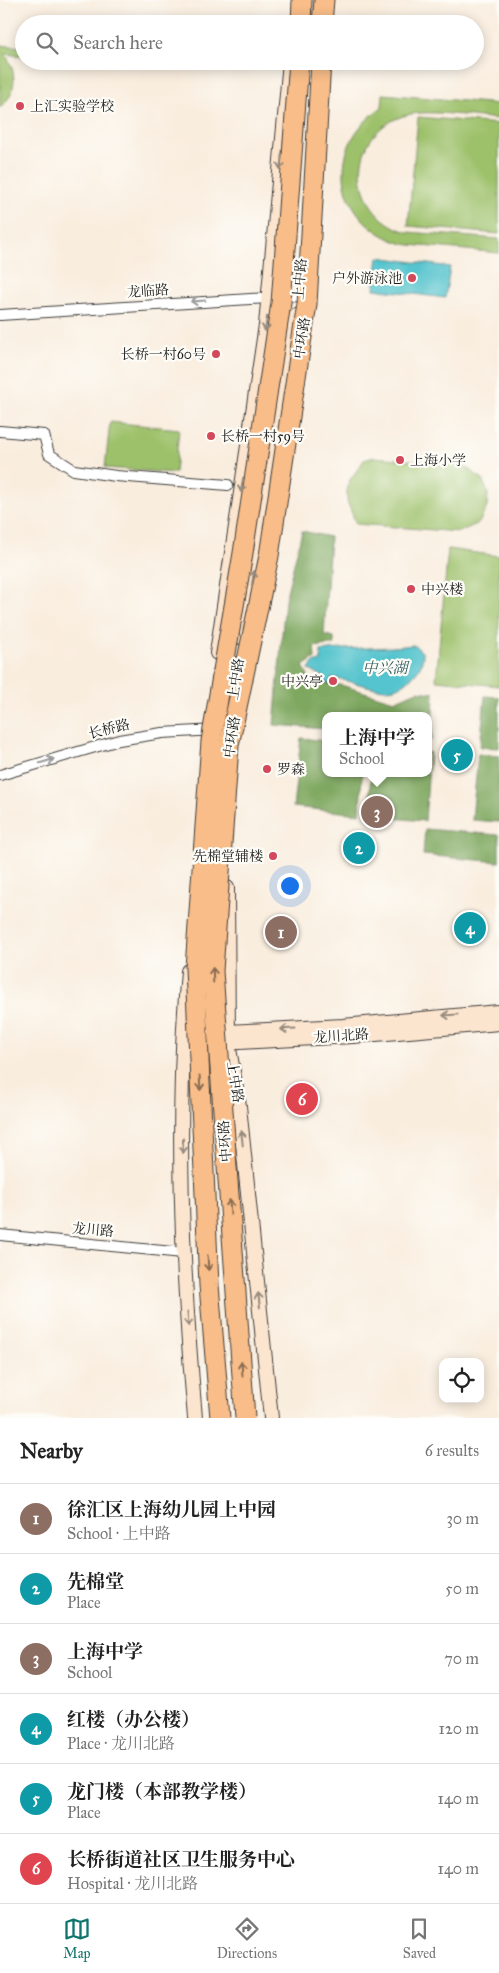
<!DOCTYPE html>
<html lang="en">
<head>
<meta charset="utf-8">
<style>
	body { margin:0; font-family:"IM FELL Great Primer","Noto Serif SC",serif; background:#f6f6f6; color:#222 }
	.controls { position:absolute; right:15px; bottom:15px; display:grid; overflow:hidden; border-radius:10px; box-shadow:0 2px 12px #0003 }
	.controls button { width:45px; height:45px; display:grid; place-items:center; padding:0; border:0; border-bottom:1px solid #e0e0e0; background:#fff; color:#222; font:25px sans-serif }
	.you { position:absolute; left:289px; top:885px; width:18px; height:18px; margin:-12px; border:4px solid #fff; border-radius:50%; background:#1a73e8; box-shadow:0 0 0 8px #1a73e833 }
	.badge { display:grid; place-items:center; width:32px; height:32px; border-radius:50%; background:#0f766e; color:#fff; font-size:16px; font-weight:700 }
	.pin { position:absolute; translate:-50% -50%; border:2px solid #fff; box-shadow:0 1px 5px #0006 }
	.popup { position:absolute; left:322px; top:712px; width:110px; height:65px; box-sizing:border-box; display:grid; place-content:center; border-radius:10px; background:#fff; filter:drop-shadow(0 1px 4px #0005); font-size:16px; white-space:nowrap; color:#767676 }
	.popup b { font-size:19px; color:#222 }
	.popup::after { content:''; position:absolute; left:50%; top:100%; margin-left:-10px; border:10px solid transparent; border-top-color:#fff }
	.list { margin:0; padding:0; list-style:none }
	h2 { display:flex; justify-content:space-between; align-items:center; height:65px; margin:0; padding:0 20px; font-size:21px }
	h2 small { font-size:16px; font-weight:400; color:#767676 }
	.list li { display:grid; grid-template-columns:32px 1fr auto; gap:15px; align-items:center; box-sizing:border-box; height:70px; padding:0 20px; border-top:1px solid #e0e0e0 }
	.list b { display:block; font-size:19px; white-space:nowrap }
	.list p { margin:0; font-size:16px; white-space:nowrap; color:#767676 }
	.list em { font-size:16px; font-style:normal; color:#767676 }
	.icon { flex:none; width:28px; height:28px; fill:none; stroke:currentColor; stroke-width:2; stroke-linecap:round; stroke-linejoin:round }
	.map { position:relative; flex:none; width:499px; height:1418px; overflow:hidden }
	.search { position:absolute; background:#fff; box-shadow:0 2px 12px #0003; left:15px; right:15px; top:15px; height:55px; display:flex; align-items:center; gap:12px; box-sizing:border-box; padding:0 18px; border-radius:28px; color:#767676; font-size:19px }
	.sheet { height:485px; background:#fff }
	nav { display:flex; justify-content:space-around; align-items:center; box-sizing:border-box; height:70px; border-top:1px solid #e0e0e0; background:#fff; font-size:14px; color:#767676 }
	nav a { display:grid; justify-items:center; gap:2px }
	nav .on { color:#0f766e }
	.map>svg:first-child { display:block }
</style>
</head>
<body>
<div class="map">
<svg width="499" height="1418" viewBox="0 0 499 1418">
	<rect width="100%" height="100%" fill="#fdfcf7"/>
	<filter id="ink" filterUnits="userSpaceOnUse"><feTurbulence type="fractalNoise" baseFrequency=".02" numOctaves="2"/><feDisplacementMap in="SourceGraphic" scale="10" xChannelSelector="R" yChannelSelector="G"/><feConvolveMatrix kernelMatrix="1 2 1 2 8 2 1 2 1" color-interpolation-filters="sRGB"/></filter>
	<filter id="wash" filterUnits="userSpaceOnUse"><feTurbulence type="fractalNoise" baseFrequency=".0096" numOctaves="4" result="noise"/><feDisplacementMap in="SourceGraphic" scale="20" xChannelSelector="R" yChannelSelector="G"/><feGaussianBlur stdDeviation="1.12" result="paint"/><feColorMatrix in="noise" values="0 0 0 0 0 0 0 0 0 0 0 0 0 0 0 0 0 1.4 0 .05"/><feComposite in="paint" operator="in"/></filter>
	<g filter="url(#wash)">
		<rect width="100%" height="100%" fill="#f9edde"/>
		<g fill="#9dc16b" stroke="#5c6e44">
			<path d="M 0,45 L 24,47 L 24,56 L 5,54 C 18,72 17,93 0,108 Z"/>
			<path d="M 383,94 L 499,104 L 499,119 C 475,117 429,109 407,115 C 345,131 347,214 407,232 L 499,239 L 499,253 C 477,251 456,249 434,247 C 425,246 413,246 404,244 C 370,235 342,205 344,170 C 345,142 360,123 382,107 Z"/>
			<path d="M 418,117 L 499,124 L 499,234 L 408,226 Z"/>
			<path d="M 110,422 L 179,429 L 175,473 L 105,468 Z"/>
			<path d="M 374,457 L 463,465 L 482,479 L 488,493 L 487,507 L 479,523 L 459,532 L 356,524 L 347,501 L 347,491 L 350,480 L 364,460 Z"/>
			<path d="M 448,549 L 499,556 L 499,686 L 436,680 Z"/>
		</g>
		<g fill="#7ea75f" stroke="#4d623e">
			<path d="M 302,531 L 330,537 L 324,635 L 334,637 L 334,644 L 314,647 L 315,658 L 303,666 L 310,679 L 332,685 L 341,685 L 394,701 L 417,691 L 434,693 L 432,740 L 428,739 L 428,716 L 326,716 L 326,729 L 274,725 L 285,600 Z"/>
			<path d="M 485,696 L 499,697 L 499,748 L 480,747 Z"/>
			<path d="M 301,738 L 326,741 L 326,773 L 362,773 L 360,814 L 293,807 Z"/>
			<path d="M 428,752 L 430,752 L 425,821 L 368,816 L 371,773 L 428,773 Z"/>
			<path d="M 478,754 L 499,756 L 499,822 L 472,820 Z"/>
			<path d="M 425,829 L 499,835 L 499,862 L 423,855 Z"/>
		</g>
		<g fill="#57c4ce" stroke="#3a7075">
			<path d="M 378,257 L 450,267 L 445,298 L 374,289 Z"/>
			<path d="M 414,645 L 423,653 C 423,664 419,669 412,677 C 391,702 359,680 331,678 L 330,684 L 323,681 L 323,676 L 309,670 L 313,663 L 321,661 L 321,651 C 352,647 383,649 414,645 Z"/>
		</g>
	</g>
	<g filter="url(#ink)">
		<g fill="none" stroke-linecap="round" stroke-linejoin="round">
			<g stroke="#3d3b39" stroke-width="12">
				<g id="street">
					<path d="M 0,315 L 299,296"/>
					<path d="M 0,431 L 44,435 L 49,454 L 74,470 L 116,476 L 228,485"/>
					<path d="M 0,775 L 119,740 L 162,733 L 216,730"/>
					<path d="M 0,1235 L 183,1253"/>
				</g>
			</g>
			<g stroke="#3d3b39" stroke-width="16">
				<g id="secondary">
					<path d="M 243,638 L 296,316"/>
					<path d="M 217,653 L 266,325 L 290,61"/>
					<path d="M 227,888 L 228,1043 L 239,1106 L 271,1418"/>
					<path d="M 188,971 C 175,1119 182,1270 195,1418"/>
					<path d="M 188,1034 L 343,1026 L 499,1012"/>
					<path d="M 221,1043 L 353,1036 L 499,1023"/>
				</g>
			</g>
			<g stroke="#3d3b39" stroke-width="21">
				<g id="highway">
					<path d="M 301,24 L 302,0"/>
					<path d="M 322,24 L 324,0"/>
				</g>
			</g>
			<use href="#street" stroke="#fff" stroke-width="10"/>
			<use href="#secondary" stroke="#fce5cf" stroke-width="14"/>
			<use href="#highway" stroke="#f8bd88" stroke-width="19"/>
			<g stroke="#3d3b39" stroke-width="21" stroke-linecap="butt">
				<g id="highway-bridge">
					<path d="M 220,1418 L 209,1285 L 195,968 L 211,741 L 243,553 L 281,303 L 299,61"/>
					<path d="M 245,1418 L 213,971 L 229,745 L 269,556 L 307,304 L 321,61"/>
				</g>
			</g>
			<use href="#highway-bridge" stroke="#f8bd88" stroke-width="19"/>
		</g>
		<defs><path id="oneway-shaft" d="M-6 0H5M1.5-3L5.5 0L1.5 3" fill="none" stroke-width="1.6" stroke-linecap="round" stroke-linejoin="round" transform="scale(1.25)"/></defs>
		<g stroke="#978b7e">
			<use href="#oneway-shaft" transform="translate(281 162) rotate(95)"/>
			<use href="#oneway-shaft" transform="translate(266 324) rotate(98)"/>
			<use href="#oneway-shaft" transform="translate(242 485) rotate(99)"/>
			<use href="#oneway-shaft" transform="translate(253 578) rotate(-81)"/>
			<use href="#oneway-shaft" transform="translate(450 1015) rotate(176)"/>
			<use href="#oneway-shaft" transform="translate(288 1029) rotate(177)"/>
			<use href="#oneway-shaft" transform="translate(242 1138) rotate(-96)"/>
			<use href="#oneway-shaft" transform="translate(183 1146) rotate(90)"/>
			<use href="#oneway-shaft" transform="translate(259 1300) rotate(-97)"/>
			<use href="#oneway-shaft" transform="translate(188 1319) rotate(86)"/>
		</g>
		<g stroke="#999">
			<use href="#oneway-shaft" transform="translate(198 301) rotate(176)"/>
			<use href="#oneway-shaft" transform="translate(47 761) rotate(-17)"/>
		</g>
		<g stroke="#8a6c52">
			<use href="#oneway-shaft" transform="translate(213 975) rotate(-92)"/>
			<use href="#oneway-shaft" transform="translate(200 1083) rotate(87)"/>
			<use href="#oneway-shaft" transform="translate(230 1207) rotate(-94)"/>
			<use href="#oneway-shaft" transform="translate(208 1263) rotate(87)"/>
			<use href="#oneway-shaft" transform="translate(242 1369) rotate(-94)"/>
		</g>
	</g>
	<g fill="#d1495b" stroke="#fdfcf7" stroke-width="2">
		<circle cx="20" cy="106" r="5"/>
		<circle cx="412" cy="278" r="5"/>
		<circle cx="216" cy="354" r="5"/>
		<circle cx="211" cy="436" r="5"/>
		<circle cx="400" cy="460" r="5"/>
		<circle cx="411" cy="589" r="5"/>
		<circle cx="333" cy="681" r="5"/>
		<circle cx="267" cy="769" r="5"/>
		<circle cx="273" cy="856" r="5"/>
	</g>
	<g text-anchor="middle" dominant-baseline="central" stroke-width="4.5" stroke-linejoin="round" paint-order="stroke">
		<g font-size="14" fill="#1c1c1c" stroke="#fdfcf7" text-anchor="start">
			<text x="30" y="106">上汇实验学校</text>
			<text x="402" y="278" text-anchor="end">户外游泳池</text>
			<text x="206" y="354" text-anchor="end">长桥一村60号</text>
			<text x="221" y="436">长桥一村59号</text>
			<text x="410" y="460">上海小学</text>
			<text x="421" y="589">中兴楼</text>
			<text x="323" y="681" text-anchor="end">中兴亭</text>
			<text x="277" y="769">罗森</text>
			<text x="263" y="856" text-anchor="end">先棉堂辅楼</text>
		</g>
		<g font-size="14" fill="#1c1c1c" stroke="#fdfcf7">
			<text transform="translate(300 279) rotate(-85)">上中路</text>
			<text transform="translate(148 291) rotate(-4)">龙临路</text>
			<text transform="translate(302 338) rotate(-81)">中环路</text>
			<text transform="translate(236 679) rotate(-81)">上中路</text>
			<text transform="translate(109 729) rotate(-14)">长桥路</text>
			<text transform="translate(232 737) rotate(-81)">中环路</text>
			<text transform="translate(341 1036) rotate(-4)">龙川北路</text>
			<text transform="translate(235 1082) rotate(81)">上中路</text>
			<text transform="translate(225 1141) rotate(-94)">中环路</text>
			<text transform="translate(93 1230) rotate(5)">龙川路</text>
		</g>
		<g font-size="15" font-style="italic" fill="#345f63" stroke="#fdfcf7">
			<text x="385" y="668">中兴湖</text>
		</g>
	</g>
</svg>
<div class="controls">
<button><svg class="icon" aria-label="locate" viewBox="0 0 24 24"><circle cx="12" cy="12" r="6"/><path d="M12 2v4M12 18v4M2 12h4M18 12h4"/></svg></button>
</div>
<div class="you"></div>
<div class="pin badge" style="left:281px;top:932px;background:#8d6e63">1</div>
<div class="pin badge" style="left:359px;top:848px;background:#0f9aa8">2</div>
<div class="pin badge" style="left:377px;top:812px;background:#8d6e63">3</div>
<div class="popup"><b>上海中学</b>School</div>
<div class="pin badge" style="left:470px;top:928px;background:#0f9aa8">4</div>
<div class="pin badge" style="left:457px;top:755px;background:#0f9aa8">5</div>
<div class="pin badge" style="left:302px;top:1099px;background:#e0444e">6</div>
<div class="search"><svg class="icon" aria-label="search" viewBox="0 0 24 24"><circle cx="10" cy="10" r="6"/><path d="M15 15l6 6"/></svg>Search here</div>
</div>
<section class="sheet">
<h2>Nearby<small>6 results</small></h2>
<ul class="list">
<li><span class="badge" style="background:#8d6e63">1</span><div><b>徐汇区上海幼儿园上中园</b><p>School · 上中路</p></div><em>30 m</em></li>
<li><span class="badge" style="background:#0f9aa8">2</span><div><b>先棉堂</b><p>Place</p></div><em>50 m</em></li>
<li><span class="badge" style="background:#8d6e63">3</span><div><b>上海中学</b><p>School</p></div><em>70 m</em></li>
<li><span class="badge" style="background:#0f9aa8">4</span><div><b>红楼（办公楼）</b><p>Place · 龙川北路</p></div><em>120 m</em></li>
<li><span class="badge" style="background:#0f9aa8">5</span><div><b>龙门楼（本部教学楼）</b><p>Place</p></div><em>140 m</em></li>
<li><span class="badge" style="background:#e0444e">6</span><div><b>长桥街道社区卫生服务中心</b><p>Hospital · 龙川北路</p></div><em>140 m</em></li>
</ul>
</section>
<nav>
<a class="on"><svg class="icon" aria-label="map" viewBox="0 0 24 24"><path d="M3 6l6-2 6 2 6-2v14l-6 2-6-2-6 2zM9 4v14M15 6v14"/></svg>Map</a>
<a><svg class="icon" aria-label="directions" viewBox="0 0 24 24"><path d="M12 3l9 9-9 9-9-9zM9 14v-3h6M13 9l2 2-2 2"/></svg>Directions</a>
<a><svg class="icon" aria-label="saved" viewBox="0 0 24 24"><path d="M7 4h10v16l-5-4-5 4z"/></svg>Saved</a>
</nav>
</body>
</html>
